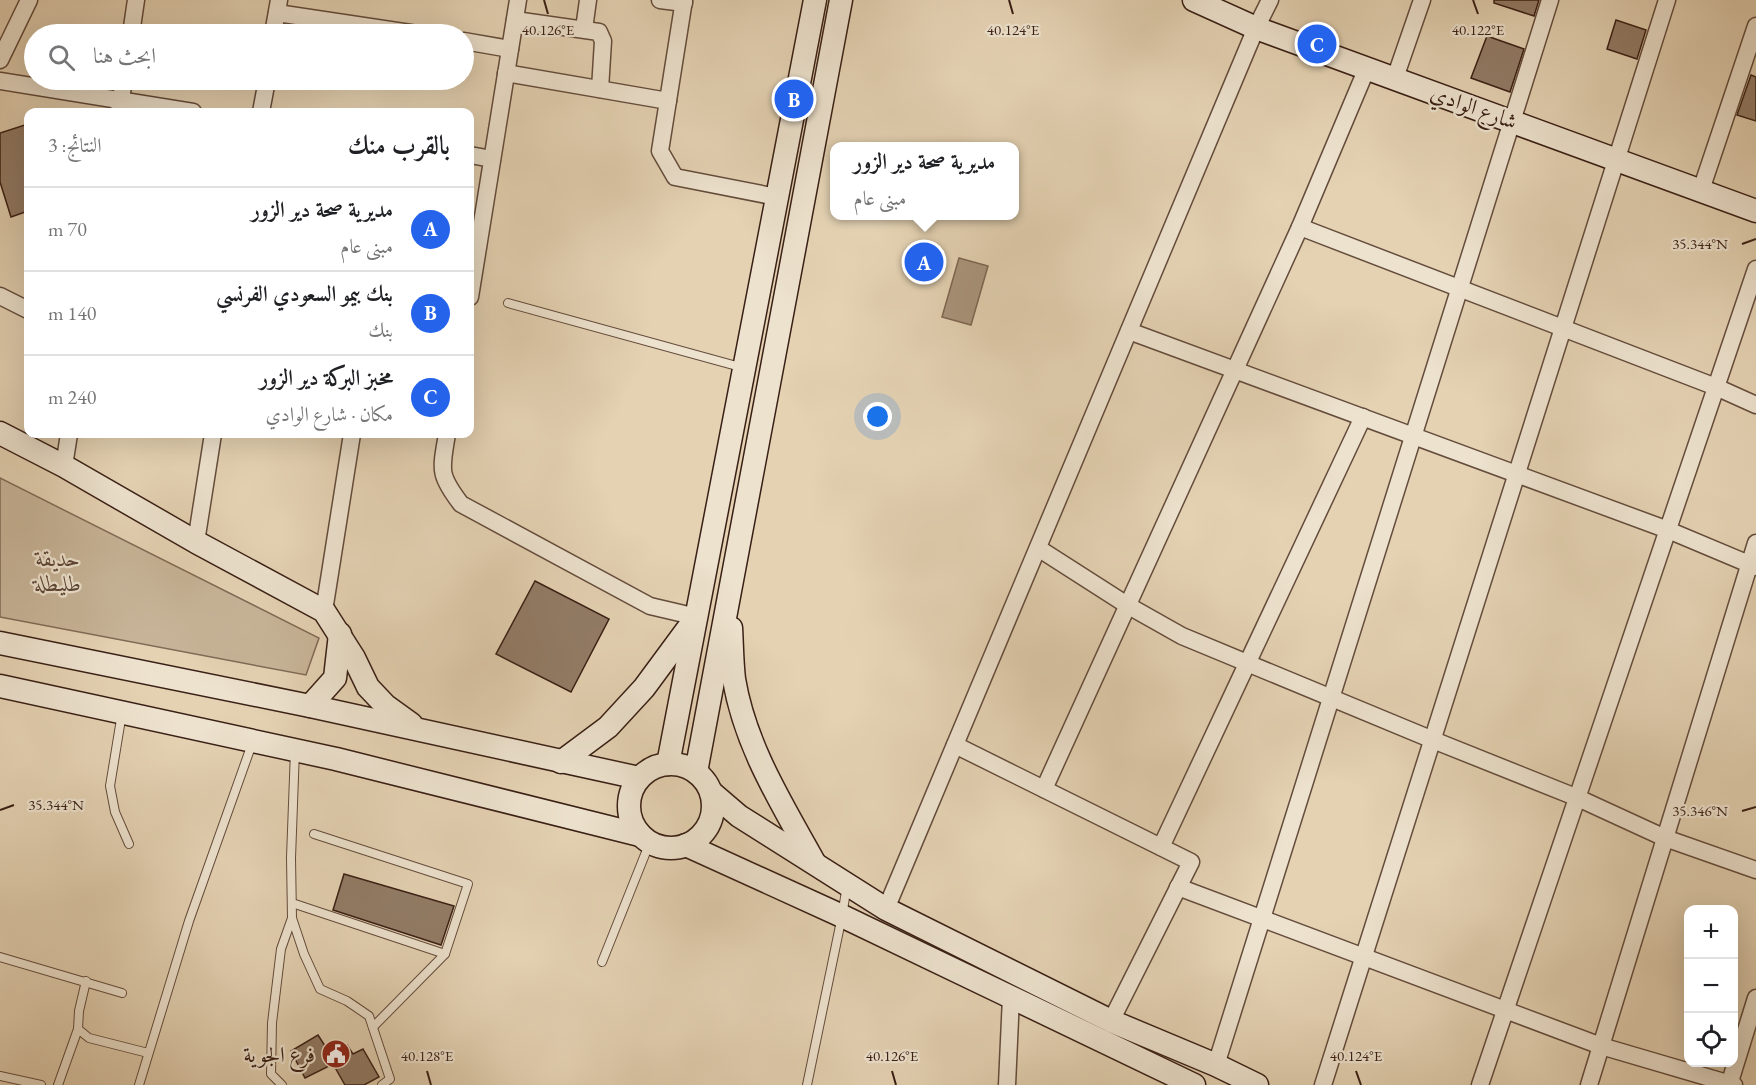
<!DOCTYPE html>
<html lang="ar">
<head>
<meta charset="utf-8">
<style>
	body { margin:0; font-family:"EB Garamond",Amiri,serif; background:#f6f6f6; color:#202124; direction:rtl }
	.controls { position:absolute; right:18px; bottom:18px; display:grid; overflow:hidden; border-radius:12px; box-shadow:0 6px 24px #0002 }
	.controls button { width:54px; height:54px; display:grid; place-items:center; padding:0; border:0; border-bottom:2px solid #e0e0e0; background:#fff; color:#202124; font:30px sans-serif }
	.you { position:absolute; left:878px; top:417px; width:21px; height:21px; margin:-15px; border:4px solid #fff; border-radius:50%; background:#1a73e8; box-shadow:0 0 0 9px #1a73e833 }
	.badge { display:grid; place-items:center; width:39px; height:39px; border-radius:50%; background:#2563eb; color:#fff; font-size:20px; font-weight:700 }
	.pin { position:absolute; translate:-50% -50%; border:3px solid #fff; box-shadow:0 2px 6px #0006 }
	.popup { position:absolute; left:830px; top:142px; width:189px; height:78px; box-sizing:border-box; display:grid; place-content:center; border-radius:12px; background:#fff; filter:drop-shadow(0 2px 4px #0005); font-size:20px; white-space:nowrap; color:#757577 }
	.popup b { font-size:22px; color:#202124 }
	.popup::after { content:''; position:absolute; left:50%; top:100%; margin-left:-12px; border:12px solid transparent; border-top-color:#fff }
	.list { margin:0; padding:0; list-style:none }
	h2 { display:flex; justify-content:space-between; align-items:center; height:78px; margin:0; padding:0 24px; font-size:26px }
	h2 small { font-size:20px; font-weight:400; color:#757577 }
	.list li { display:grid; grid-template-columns:39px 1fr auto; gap:18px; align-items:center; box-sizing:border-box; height:84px; padding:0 24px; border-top:2px solid #e0e0e0 }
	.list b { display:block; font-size:22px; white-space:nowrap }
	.list p { margin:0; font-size:20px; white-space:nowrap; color:#757577 }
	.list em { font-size:20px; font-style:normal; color:#757577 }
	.icon { flex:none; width:33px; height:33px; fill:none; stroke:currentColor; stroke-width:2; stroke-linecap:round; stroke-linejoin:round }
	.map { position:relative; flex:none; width:1756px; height:1085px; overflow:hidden; direction:ltr }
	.search { position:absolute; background:#fff; box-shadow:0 6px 24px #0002; left:24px; top:24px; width:450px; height:66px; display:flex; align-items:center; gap:15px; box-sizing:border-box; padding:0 21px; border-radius:33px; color:#757577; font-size:22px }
	.panel { position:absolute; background:#fff; box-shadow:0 6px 24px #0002; left:24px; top:108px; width:450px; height:330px; border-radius:12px; direction:rtl }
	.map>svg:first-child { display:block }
</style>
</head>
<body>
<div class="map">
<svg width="1756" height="1085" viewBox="0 0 1756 1085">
	<rect width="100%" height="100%" fill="#e4d2b3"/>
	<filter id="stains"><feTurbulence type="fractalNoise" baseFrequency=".00333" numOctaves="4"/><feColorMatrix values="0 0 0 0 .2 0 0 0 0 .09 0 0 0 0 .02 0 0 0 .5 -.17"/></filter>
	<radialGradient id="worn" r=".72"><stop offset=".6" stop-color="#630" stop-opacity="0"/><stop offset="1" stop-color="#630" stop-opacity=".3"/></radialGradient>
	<path fill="#c7b498" stroke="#806a56" stroke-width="1.5" d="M 0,478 L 319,638 L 306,675 L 0,617 Z"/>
	<path fill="#aa957d" stroke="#7d6653" stroke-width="1.5" d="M 959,258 L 988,266 L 971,325 L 942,317 Z"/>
	<g fill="#927c67" stroke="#391f15" stroke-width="1.5">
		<path d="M 1494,0 L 1539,0 L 1534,16 L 1494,3 Z"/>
		<path d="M 1616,20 L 1646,30 L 1637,59 L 1607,49 Z"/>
		<path d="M 1487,36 L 1524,49 L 1510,92 L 1471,78 Z"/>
		<path d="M 1751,75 L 1756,77 L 1756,121 L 1737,115 Z"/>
		<path d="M 28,124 L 28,211 L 11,217 L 0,182 L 0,133 Z"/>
		<path d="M 535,581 L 609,619 L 571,692 L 496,654 Z"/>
		<path d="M 344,874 L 454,906 L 441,945 L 333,910 Z"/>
		<path d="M 318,1035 L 325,1046 L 332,1042 L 347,1045 L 353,1054 L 363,1049 L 379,1077 L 364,1085 L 345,1085 L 333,1064 L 305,1078 L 291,1051 Z"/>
	</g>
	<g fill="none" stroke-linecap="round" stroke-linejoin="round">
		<g stroke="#644c3c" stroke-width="10">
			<g id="lane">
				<path d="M 508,303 L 744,368"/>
				<path d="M 122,713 L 110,786 L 115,812 L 129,844"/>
				<path d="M 295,750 L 291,858 L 292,918 L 304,954 L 320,989 L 347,1001 L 369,1016 L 390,1079 L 382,1085"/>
				<path d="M 314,834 L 468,884 L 445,954"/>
				<path d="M 292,903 L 445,954 L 373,1027"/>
				<path d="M 0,957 L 122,993"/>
				<path d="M 602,962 L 650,842"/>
				<path d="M 86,981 L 79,1011 L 78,1029 L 89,1038 L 148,1053"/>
				<path d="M 0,1076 L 41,1085"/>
				<path d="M 58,1085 L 78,1029"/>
				<path d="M 139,1085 L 189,921 L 253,741"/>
				<path d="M 282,1085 L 271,1074 L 272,1023 L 281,949 L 292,918"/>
				<path d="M 807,1085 L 842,916 L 847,885"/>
			</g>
		</g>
		<g stroke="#644c3c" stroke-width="19">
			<g id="street">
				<path d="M 660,0 L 684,3"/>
				<path d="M 684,0 L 660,151 L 675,177 L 777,197"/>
				<path d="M 277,13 L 417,34"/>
				<path d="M 515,20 L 599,32 L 603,41 L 600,89"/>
				<path d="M 584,29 L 588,0"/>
				<path d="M 131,34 L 136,0"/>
				<path d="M 273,34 L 279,0"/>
				<path d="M 464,41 L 510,49"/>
				<path d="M 0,60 L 29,0"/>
				<path d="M 506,73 L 668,101"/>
				<path d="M 1395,78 L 1422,0"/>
				<path d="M 0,81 L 193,112"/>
				<path d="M 119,111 L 124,80"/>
				<path d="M 261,112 L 267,80"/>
				<path d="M 470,155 L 492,159"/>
				<path d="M 1701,190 L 1756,26"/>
				<path d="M 1300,227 L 1716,387 L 1756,405"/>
				<path d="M 0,296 L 28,310"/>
				<path d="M 470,297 L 518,0"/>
				<path d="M 1129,331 L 1668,530 L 1756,567"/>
				<path d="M 447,434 C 441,470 438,474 461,504 L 650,606 L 697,617"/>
				<path d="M 64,466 L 69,434"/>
				<path d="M 196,542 L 213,434"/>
				<path d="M 1038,548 L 1127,605 L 1182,636 L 1433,740 L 1578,798 L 1665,838 L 1756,870"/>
				<path d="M 324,611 L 352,434"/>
				<path d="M 955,745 L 1191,862 L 1111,1021"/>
				<path d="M 1044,789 L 1300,227 L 1367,68"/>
				<path d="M 1161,847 L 1363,417"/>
				<path d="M 1178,887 L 1601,1046 L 1734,1085"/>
				<path d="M 886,909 L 1256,28 L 1270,0"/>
				<path d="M 1216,1065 L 1550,0"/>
				<path d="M 1007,1085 L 1011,997"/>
				<path d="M 1323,1085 L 1667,0"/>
				<path d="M 1480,1085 L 1756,269"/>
				<path d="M 1589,1085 L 1756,543"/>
				<path d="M 1729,1085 L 1756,998"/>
			</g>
		</g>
		<g stroke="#391f15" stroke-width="25">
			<g id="secondary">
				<path d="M 1194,0 L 1256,28 L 1756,211"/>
				<path d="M 0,433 L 64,466 L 196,542 L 324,611 L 354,658 L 368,687 L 386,706 L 411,724"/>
				<path d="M 731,628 C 732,645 732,662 734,679 C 745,746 782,804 814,862"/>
				<path d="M 0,643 L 310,706 L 639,778"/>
				<path d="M 0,686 L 336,759 L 640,835"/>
				<path d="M 310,706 L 335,678 L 340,634"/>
				<path d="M 561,762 L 608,727 L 644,688 L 692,623"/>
				<path d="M 668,764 L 815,0"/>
				<circle cx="671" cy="806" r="42"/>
				<path d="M 696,772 L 841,0"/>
				<path d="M 711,792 L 739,816 L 886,909 L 1111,1021 L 1216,1065 L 1257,1085"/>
				<path d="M 686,845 L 842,916 L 1194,1085"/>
			</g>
		</g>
		<use href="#lane" stroke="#ede2ce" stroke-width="8"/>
		<use href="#street" stroke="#ede2ce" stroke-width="16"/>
		<use href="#secondary" stroke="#ede2ce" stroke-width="22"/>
	</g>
	<path fill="none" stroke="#391f15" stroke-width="2" d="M 544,0 L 548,14M 1009,0 L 1013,14M 1473,0 L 1478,14M 1742,244 L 1756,239M 0,810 L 14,805M 1742,811 L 1756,807M 427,1071 L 431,1085M 892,1071 L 896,1085M 1356,1071 L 1361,1085"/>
	<defs>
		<g id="civic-disc" transform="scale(1.5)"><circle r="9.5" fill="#8f2418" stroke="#ede2ce"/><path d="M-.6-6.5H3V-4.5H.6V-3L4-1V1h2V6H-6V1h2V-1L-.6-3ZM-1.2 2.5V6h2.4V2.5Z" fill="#fff"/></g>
	</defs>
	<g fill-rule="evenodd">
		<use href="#civic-disc" x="336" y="1054"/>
	</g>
	<g text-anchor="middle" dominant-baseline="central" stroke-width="4.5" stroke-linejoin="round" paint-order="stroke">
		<g font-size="22" fill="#391f15" stroke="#ede2ce">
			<text transform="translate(1474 107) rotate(20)">شارع الوادي</text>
		</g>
		<g font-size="22" font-style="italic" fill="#5c4436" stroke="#ede2ce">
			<text x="58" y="558">حديقة<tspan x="58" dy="25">طليطلة</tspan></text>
		</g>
		<g font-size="22" fill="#391f15" stroke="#ede2ce" text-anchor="end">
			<text x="315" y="1054">فرع الجوية</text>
		</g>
	</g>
	<g font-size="15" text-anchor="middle" fill="#391f15" stroke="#ede2ce" stroke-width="4.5" stroke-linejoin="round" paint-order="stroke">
		<text x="548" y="35">40.126°E</text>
		<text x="1013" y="35">40.124°E</text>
		<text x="1478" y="35">40.122°E</text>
		<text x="1700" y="249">35.344°N</text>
		<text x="56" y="810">35.344°N</text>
		<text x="1700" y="816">35.346°N</text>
		<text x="427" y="1061">40.128°E</text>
		<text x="892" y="1061">40.126°E</text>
		<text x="1356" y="1061">40.124°E</text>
	</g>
	<rect width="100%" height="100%" filter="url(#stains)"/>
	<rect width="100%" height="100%" fill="url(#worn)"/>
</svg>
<div class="controls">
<button>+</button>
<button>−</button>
<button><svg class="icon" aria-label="locate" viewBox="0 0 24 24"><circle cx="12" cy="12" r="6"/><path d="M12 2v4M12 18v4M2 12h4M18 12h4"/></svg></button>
</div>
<div class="you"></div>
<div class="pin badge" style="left:924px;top:262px">A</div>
<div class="popup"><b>مديرية صحة دير الزور</b>مبنى عام</div>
<div class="pin badge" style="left:794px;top:99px">B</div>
<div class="pin badge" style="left:1317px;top:44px">C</div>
<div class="search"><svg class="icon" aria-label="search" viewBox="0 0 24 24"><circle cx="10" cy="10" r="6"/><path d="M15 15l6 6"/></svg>ابحث هنا</div>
<section class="panel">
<h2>بالقرب منك<small>النتائج: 3</small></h2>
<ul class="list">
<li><span class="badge">A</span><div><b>مديرية صحة دير الزور</b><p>مبنى عام</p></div><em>70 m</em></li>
<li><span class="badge">B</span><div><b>بنك بيمو السعودي الفرنسي</b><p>بنك</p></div><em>140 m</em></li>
<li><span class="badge">C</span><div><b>مخبز البركة دير الزور</b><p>مكان · شارع الوادي</p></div><em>240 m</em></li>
</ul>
</section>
</div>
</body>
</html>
